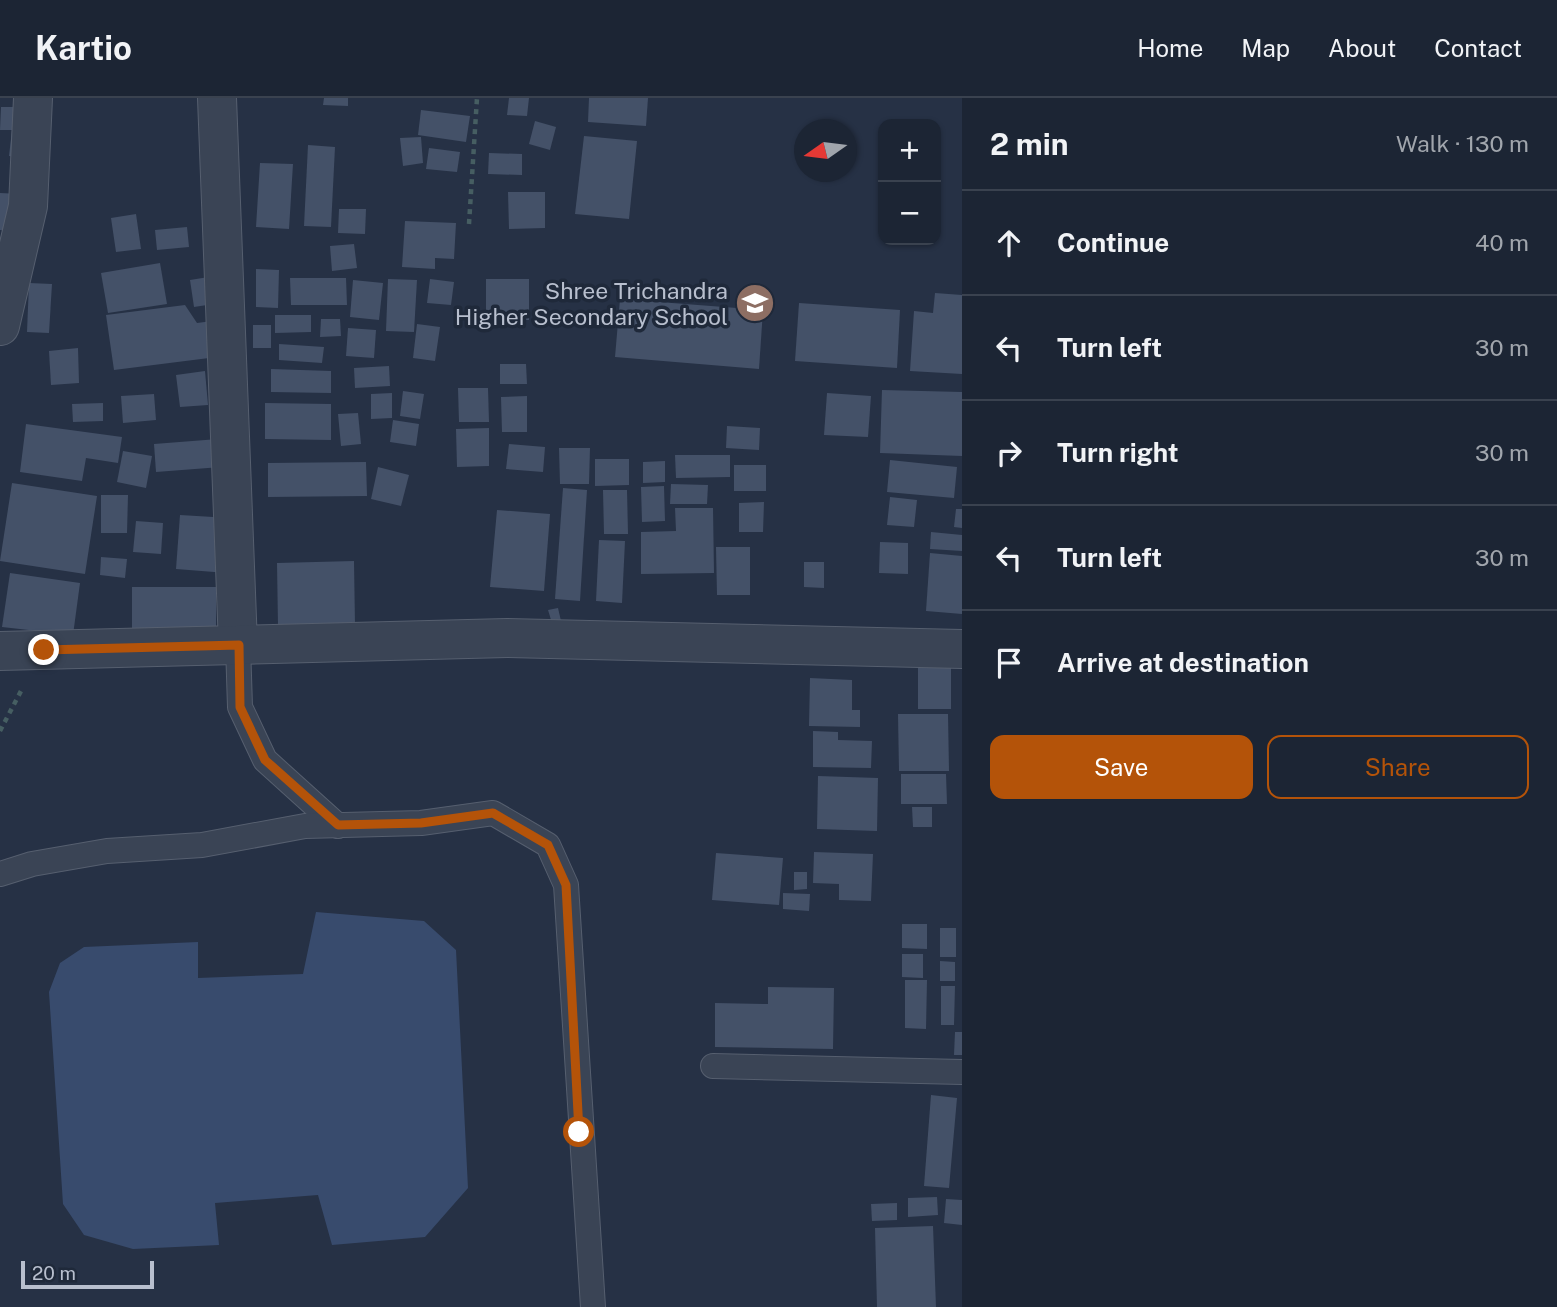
<!DOCTYPE html>
<html lang="en">
<head>
<meta charset="utf-8">
<style>
	body { margin:0; font-family:"Public Sans",sans-serif; background:#252d3c; color:#f1f3f6 }
	.controls { position:absolute; right:21px; top:21px; display:grid; overflow:hidden; border-radius:14px; box-shadow:0 2px 5px #0004 }
	.controls button { width:63px; height:63px; display:grid; place-items:center; padding:0; border:0; border-bottom:2px solid #3a424f; background:#1c2534; color:#f1f3f6; font:35px sans-serif }
	.compass { position:absolute; left:794px; top:21px; width:63px; height:63px; border-radius:50%; background:#1c2534; box-shadow:0 2px 5px #0004; rotate:256deg }
	.scale { position:absolute; left:21px; bottom:18px; width:133px; box-sizing:border-box; padding-left:7px; border:4px solid #b8bfce; border-top:0; font-size:19px; line-height:24px; white-space:nowrap; color:#b8bfce; -webkit-text-stroke:5px #1f293a; paint-order:stroke }
	.stop { position:absolute; width:21px; height:21px; margin:-16px; border:5px solid #b45309; border-radius:50%; background:#fff }
	.stop.end { background:#b45309; border-color:#fff; box-shadow:0 2px 7px #0008 }
	.list { margin:0; padding:0; list-style:none }
	h2 { display:flex; justify-content:space-between; align-items:center; height:91px; margin:0; padding:0 28px; font-size:30px }
	h2 small { font-size:23px; font-weight:400; color:#a0a5ac }
	.list li { display:grid; grid-template-columns:46px 1fr auto; gap:21px; align-items:center; box-sizing:border-box; height:105px; padding:0 28px; border-top:2px solid #3a424f }
	.list b { display:block; font-size:26px; white-space:nowrap }
	.list em { font-size:23px; font-style:normal; color:#a0a5ac }
	.actions { display:flex; gap:14px; padding:21px 28px }
	.actions a { flex:1; padding:16px 0; border:2px solid #b45309; border-radius:14px; text-align:center; font-size:24px; color:#b45309 }
	.actions .main { background:#b45309; color:#fff }
	.icon { flex:none; width:38px; height:38px; fill:none; stroke:currentColor; stroke-width:2; stroke-linecap:round; stroke-linejoin:round }
	.map { position:relative; flex:none; width:962px; height:1209px; overflow:hidden }
	header { display:flex; align-items:center; gap:42px; box-sizing:border-box; height:98px; padding:0 35px; background:#1c2534; border-bottom:2px solid #3a424f }
	header strong { font-size:33px }
	nav { display:flex; gap:38px; margin-inline-start:auto; font-size:24px }
	main { display:flex }
	aside { flex:1; background:#1c2534 }
	.map>svg:first-child { display:block }
</style>
</head>
<body>
<header>
<strong>Kartio</strong>
<nav><a>Home</a><a>Map</a><a>About</a><a>Contact</a></nav>
</header>
<main>
<div class="map">
<svg width="962" height="1209" viewBox="0 0 962 1209">
	<rect width="100%" height="100%" fill="#263145"/>
	<path fill="#384b6d" d="M 316,814 L 424,823 L 456,852 L 468,1090 L 425,1139 L 332,1147 L 318,1097 L 215,1105 L 219,1147 L 133,1151 L 84,1137 L 63,1106 L 49,894 L 60,865 L 84,849 L 198,844 L 198,880 L 303,876 Z"/>
	<g fill="#445168">
		<path d="M 324,0 L 348,0 L 348,8 L 323,7 Z"/>
		<path d="M 509,0 L 529,0 L 527,18 L 507,17 Z"/>
		<path d="M 589,0 L 648,0 L 646,28 L 588,24 Z"/>
		<path d="M 1,9 L 15,9 L 22,60 L 9,58 L 12,32 L 0,32 Z"/>
		<path d="M 421,12 L 470,18 L 466,44 L 418,37 Z"/>
		<path d="M 535,23 L 556,29 L 550,52 L 529,46 Z"/>
		<path d="M 584,38 L 637,43 L 629,121 L 575,116 Z"/>
		<path d="M 421,39 L 423,65 L 403,68 L 400,40 Z"/>
		<path d="M 308,47 L 335,49 L 331,129 L 304,128 Z"/>
		<path d="M 429,50 L 460,54 L 457,74 L 426,71 Z"/>
		<path d="M 489,55 L 522,56 L 522,77 L 488,76 Z"/>
		<path d="M 260,65 L 293,66 L 289,131 L 256,129 Z"/>
		<path d="M 508,94 L 545,94 L 545,130 L 509,131 Z"/>
		<path d="M 0,95 L 21,96 L 17,134 L 0,132 Z"/>
		<path d="M 339,111 L 366,111 L 365,136 L 338,135 Z"/>
		<path d="M 136,116 L 141,151 L 116,154 L 111,120 Z"/>
		<path d="M 405,123 L 456,125 L 454,161 L 435,160 L 435,171 L 402,169 Z"/>
		<path d="M 187,129 L 189,149 L 157,152 L 155,132 Z"/>
		<path d="M 354,146 L 357,170 L 332,173 L 330,148 Z"/>
		<path d="M 160,165 L 167,206 L 108,215 L 101,175 Z"/>
		<path d="M 256,171 L 279,172 L 278,210 L 256,209 Z"/>
		<path d="M 215,178 L 220,205 L 194,209 L 190,182 Z"/>
		<path d="M 290,180 L 346,180 L 347,207 L 291,207 Z"/>
		<path d="M 388,181 L 417,182 L 414,234 L 386,233 Z"/>
		<path d="M 430,181 L 454,184 L 451,207 L 427,205 Z"/>
		<rect x="486" y="181" width="43" height="41"/>
		<path d="M 353,182 L 383,185 L 379,222 L 350,219 Z"/>
		<path d="M 29,185 L 52,186 L 49,235 L 27,234 Z"/>
		<path d="M 935,195 L 962,197 L 962,276 L 910,273 L 914,213 L 933,215 Z"/>
		<path d="M 620,201 L 763,212 L 759,271 L 615,259 Z"/>
		<path d="M 799,205 L 900,212 L 897,270 L 795,263 Z"/>
		<path d="M 185,207 L 197,225 L 212,223 L 217,259 L 114,272 L 106,217 Z"/>
		<path d="M 275,217 L 311,217 L 311,234 L 275,235 Z"/>
		<path d="M 321,221 L 340,221 L 341,238 L 320,239 Z"/>
		<path d="M 417,226 L 440,229 L 435,263 L 413,260 Z"/>
		<rect x="253" y="227" width="18" height="23"/>
		<path d="M 348,230 L 376,232 L 374,260 L 346,258 Z"/>
		<path d="M 279,246 L 324,249 L 322,265 L 279,262 Z"/>
		<path d="M 78,250 L 79,285 L 51,287 L 49,253 Z"/>
		<path d="M 500,266 L 526,266 L 527,286 L 500,286 Z"/>
		<path d="M 389,268 L 390,288 L 355,290 L 354,270 Z"/>
		<path d="M 271,271 L 331,273 L 331,295 L 271,294 Z"/>
		<path d="M 205,273 L 208,307 L 180,309 L 176,277 Z"/>
		<path d="M 458,290 L 488,290 L 489,324 L 459,324 Z"/>
		<path d="M 882,292 L 962,294 L 962,358 L 880,355 Z"/>
		<path d="M 403,293 L 424,296 L 420,321 L 400,318 Z"/>
		<path d="M 392,295 L 392,320 L 371,321 L 371,296 Z"/>
		<path d="M 827,295 L 871,298 L 868,339 L 824,337 Z"/>
		<path d="M 154,296 L 156,322 L 123,325 L 121,298 Z"/>
		<path d="M 527,298 L 527,334 L 502,334 L 501,299 Z"/>
		<path d="M 103,305 L 103,323 L 73,324 L 72,306 Z"/>
		<path d="M 265,305 L 331,306 L 331,342 L 265,341 Z"/>
		<path d="M 358,315 L 361,346 L 341,348 L 338,316 Z"/>
		<path d="M 393,322 L 419,326 L 416,348 L 390,344 Z"/>
		<path d="M 26,326 L 122,339 L 118,365 L 86,360 L 82,383 L 20,374 Z"/>
		<path d="M 727,328 L 760,330 L 759,352 L 726,350 Z"/>
		<path d="M 489,330 L 489,368 L 457,369 L 456,331 Z"/>
		<path d="M 218,341 L 221,369 L 156,374 L 154,346 Z"/>
		<path d="M 509,346 L 545,349 L 543,374 L 506,371 Z"/>
		<path d="M 559,350 L 590,350 L 589,386 L 560,386 Z"/>
		<path d="M 123,353 L 152,358 L 146,390 L 117,384 Z"/>
		<path d="M 675,357 L 730,357 L 730,379 L 676,380 Z"/>
		<path d="M 595,361 L 629,361 L 629,387 L 595,388 Z"/>
		<path d="M 890,362 L 957,369 L 954,400 L 887,394 Z"/>
		<path d="M 665,363 L 665,384 L 643,385 L 643,364 Z"/>
		<path d="M 366,364 L 367,398 L 268,399 L 268,365 Z"/>
		<rect x="734" y="367" width="32" height="26"/>
		<path d="M 378,369 L 409,377 L 401,408 L 371,401 Z"/>
		<path d="M 12,385 L 97,398 L 85,476 L 0,463 Z"/>
		<path d="M 671,386 L 708,387 L 707,406 L 670,406 Z"/>
		<path d="M 664,388 L 665,423 L 642,424 L 641,389 Z"/>
		<path d="M 563,390 L 587,392 L 580,503 L 555,501 Z"/>
		<path d="M 603,392 L 627,392 L 628,436 L 604,436 Z"/>
		<path d="M 101,397 L 128,397 L 127,435 L 101,435 Z"/>
		<path d="M 890,399 L 917,402 L 914,429 L 887,427 Z"/>
		<path d="M 764,404 L 763,434 L 739,434 L 739,405 Z"/>
		<path d="M 675,410 L 713,410 L 714,475 L 641,476 L 641,434 L 676,433 Z"/>
		<path d="M 956,411 L 962,411 L 962,430 L 954,429 Z"/>
		<path d="M 497,412 L 550,416 L 544,493 L 490,489 Z"/>
		<path d="M 180,417 L 230,420 L 227,475 L 176,471 Z"/>
		<path d="M 136,423 L 163,425 L 161,456 L 133,454 Z"/>
		<path d="M 931,434 L 962,437 L 962,453 L 930,451 Z"/>
		<path d="M 599,442 L 625,443 L 622,505 L 596,503 Z"/>
		<path d="M 880,444 L 908,445 L 908,476 L 879,475 Z"/>
		<path d="M 716,449 L 750,449 L 750,497 L 717,497 Z"/>
		<path d="M 930,455 L 962,458 L 962,516 L 926,513 Z"/>
		<path d="M 101,459 L 127,461 L 125,480 L 100,477 Z"/>
		<path d="M 354,463 L 355,528 L 278,529 L 277,465 Z"/>
		<path d="M 804,464 L 824,464 L 824,490 L 804,489 Z"/>
		<path d="M 10,475 L 80,485 L 73,537 L 2,529 Z"/>
		<rect x="132" y="489" width="84" height="46"/>
		<path d="M 558,510 L 561,523 L 552,525 L 548,512 Z"/>
		<path d="M 951,562 L 951,611 L 918,611 L 918,563 Z"/>
		<path d="M 810,580 L 852,582 L 852,612 L 860,612 L 860,629 L 809,628 Z"/>
		<path d="M 898,616 L 948,616 L 949,673 L 899,673 Z"/>
		<path d="M 813,633 L 838,634 L 838,642 L 872,643 L 871,670 L 813,669 Z"/>
		<path d="M 901,676 L 946,676 L 947,706 L 901,706 Z"/>
		<path d="M 818,678 L 878,680 L 877,733 L 817,731 Z"/>
		<path d="M 912,709 L 932,709 L 932,729 L 913,729 Z"/>
		<path d="M 814,754 L 873,756 L 871,803 L 839,802 L 839,786 L 813,785 Z"/>
		<path d="M 716,755 L 783,760 L 779,807 L 712,802 Z"/>
		<path d="M 794,774 L 807,774 L 807,791 L 794,792 Z"/>
		<path d="M 783,795 L 810,796 L 809,813 L 783,811 Z"/>
		<path d="M 902,826 L 927,826 L 927,851 L 902,850 Z"/>
		<rect x="940" y="830" width="16" height="29"/>
		<path d="M 902,856 L 923,856 L 923,880 L 902,879 Z"/>
		<path d="M 940,863 L 955,864 L 955,883 L 940,883 Z"/>
		<path d="M 905,882 L 927,882 L 926,931 L 905,930 Z"/>
		<path d="M 941,888 L 955,888 L 954,927 L 941,927 Z"/>
		<path d="M 768,889 L 834,890 L 833,951 L 715,949 L 715,905 L 768,906 Z"/>
		<path d="M 955,934 L 962,934 L 962,957 L 954,957 Z"/>
		<path d="M 931,997 L 957,1000 L 949,1090 L 924,1088 Z"/>
		<path d="M 937,1099 L 938,1117 L 908,1119 L 908,1100 Z"/>
		<path d="M 946,1101 L 962,1102 L 962,1127 L 944,1125 Z"/>
		<path d="M 897,1105 L 897,1122 L 872,1123 L 871,1106 Z"/>
		<path d="M 933,1128 L 936,1209 L 877,1209 L 875,1130 Z"/>
	</g>
	<g fill="none" stroke-linecap="round" stroke-linejoin="round">
		<g stroke="#565f6f" stroke-width="26">
			<g id="lane">
				<path d="M 238,547 L 240,609 L 265,662 L 338,728"/>
				<path d="M 0,776 L 32,766 L 107,753 L 202,747 L 305,728 L 421,725 L 493,715 L 548,747 L 566,787 L 593,1209"/>
				<path d="M 713,968 L 962,974"/>
			</g>
		</g>
		<g stroke="#565f6f" stroke-width="40">
			<g id="street">
				<path d="M 217,0 L 238,547"/>
				<path d="M 0,228 L 28,108 L 33,0"/>
				<path d="M 0,553 L 507,540 L 962,551"/>
			</g>
		</g>
		<g stroke="#465e62" stroke-width="4.5" stroke-dasharray="5 5" stroke-linecap="butt">
			<path d="M 469,126 L 477,0"/>
			<path d="M 0,633 L 21,593"/>
		</g>
		<use href="#lane" stroke="#3a4455" stroke-width="24"/>
		<use href="#street" stroke="#3a4455" stroke-width="38"/>
	</g>
	<g fill="none" stroke-linecap="round" stroke-linejoin="round">
		<path stroke="#b45309" stroke-width="9" d="M 44,552 L 239,547 L 240,609 L 265,662 L 338,727 L 421,725 L 493,715 L 548,747 L 566,787 L 579,1034"/>
	</g>
	<defs>
		<g id="school-disc" transform="scale(2.0125)"><circle r="9.5" fill="#8d6e63" stroke="#1f293a"/><path d="M0-5L7-2L0 1L-7-2ZM-4 1L0 2.5L4 1V4Q0 6-4 4Z" fill="#fff"/></g>
	</defs>
	<g fill-rule="evenodd">
		<use href="#school-disc" x="755" y="205"/>
	</g>
	<g text-anchor="middle" dominant-baseline="central" stroke-width="7" stroke-linejoin="round" paint-order="stroke">
		<g font-size="23" fill="#b8bfce" stroke="#1f293a" text-anchor="end">
			<text x="728" y="192">Shree Trichandra<tspan x="728" dy="26">Higher Secondary School</tspan></text>
		</g>
	</g>
</svg>
<div class="controls">
<button>+</button>
<button>−</button>
</div>
<svg class="compass" viewBox="-18 -18 36 36"><path d="M0-13l5 13h-10z" fill="#e53935"/><path d="M0 13l5-13h-10z" fill="#a0a5ac"/></svg>
<div class="scale">20 m</div>
<div class="stop" style="left:579px;top:1034px"></div>
<div class="stop end" style="left:44px;top:552px"></div>
</div>
<aside>
<h2>2 min<small>Walk · 130 m</small></h2>
<ul class="list">
<li><svg class="icon" aria-label="ahead" viewBox="0 0 24 24"><path d="M12 20V5M6 11l6-6 6 6"/></svg><div><b>Continue</b></div><em>40 m</em></li>
<li><svg class="icon" aria-label="left" viewBox="0 0 24 24"><path d="M17 20v-9H6M10 6l-5 5 5 5"/></svg><div><b>Turn left</b></div><em>30 m</em></li>
<li><svg class="icon" aria-label="right" viewBox="0 0 24 24"><path d="M7 20v-9h11M14 6l5 5-5 5"/></svg><div><b>Turn right</b></div><em>30 m</em></li>
<li><svg class="icon" aria-label="left" viewBox="0 0 24 24"><path d="M17 20v-9H6M10 6l-5 5 5 5"/></svg><div><b>Turn left</b></div><em>30 m</em></li>
<li><svg class="icon" aria-label="arrive" viewBox="0 0 24 24"><path d="M6 21V4h12l-3 4 3 4H6"/></svg><div><b>Arrive at destination</b></div></li>
</ul>
<div class="actions"><a class="main">Save</a><a>Share</a></div>
</aside>
</main>
</body>
</html>
